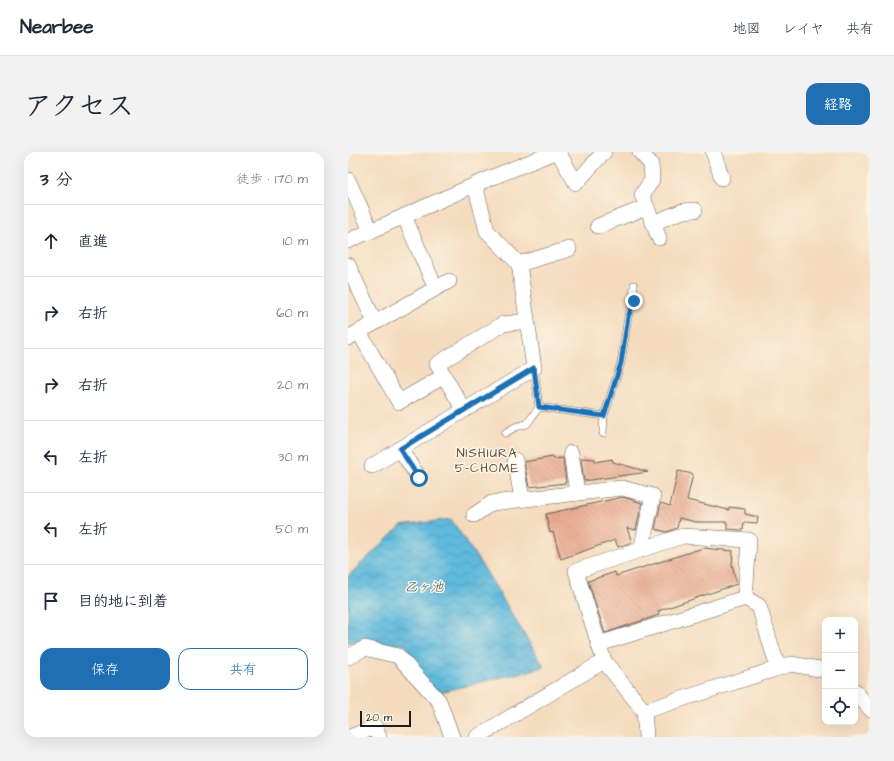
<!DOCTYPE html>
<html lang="ja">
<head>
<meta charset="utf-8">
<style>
	body { margin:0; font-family:"Architects Daughter","Klee One",sans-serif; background:#f2f2f3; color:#1f2937 }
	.controls { position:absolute; right:12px; bottom:12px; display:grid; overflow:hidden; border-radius:8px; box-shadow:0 4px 16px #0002 }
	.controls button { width:36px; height:36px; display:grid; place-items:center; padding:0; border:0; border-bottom:1px solid #e0e1e3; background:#fff; color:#1f2937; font:20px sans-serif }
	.scale { position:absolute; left:12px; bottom:10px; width:51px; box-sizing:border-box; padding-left:4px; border:2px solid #1c1c1c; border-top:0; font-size:11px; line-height:14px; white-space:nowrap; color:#1c1c1c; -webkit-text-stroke:3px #fcf5e5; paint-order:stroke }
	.stop { position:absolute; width:12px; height:12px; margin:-9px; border:3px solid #1f6fb2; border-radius:50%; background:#fff }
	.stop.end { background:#1f6fb2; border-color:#fff; box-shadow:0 1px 4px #0008 }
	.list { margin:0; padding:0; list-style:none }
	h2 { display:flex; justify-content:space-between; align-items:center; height:52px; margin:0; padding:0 16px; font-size:17px }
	h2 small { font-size:13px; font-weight:400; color:#747a83 }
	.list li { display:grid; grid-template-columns:26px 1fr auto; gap:12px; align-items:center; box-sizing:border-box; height:72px; padding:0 16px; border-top:1px solid #e0e1e3 }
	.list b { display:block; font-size:15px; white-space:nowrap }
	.list em { font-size:13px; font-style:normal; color:#747a83 }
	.actions { display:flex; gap:8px; padding:12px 16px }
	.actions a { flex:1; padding:9px 0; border:1px solid #1f6fb2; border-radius:12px; text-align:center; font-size:14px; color:#1f6fb2 }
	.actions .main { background:#1f6fb2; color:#fff }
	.icon { flex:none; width:22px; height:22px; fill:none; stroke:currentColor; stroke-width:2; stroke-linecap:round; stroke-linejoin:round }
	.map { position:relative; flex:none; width:522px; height:585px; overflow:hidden; border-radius:12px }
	header { display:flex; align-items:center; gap:24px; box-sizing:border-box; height:56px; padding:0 20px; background:#fff; border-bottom:1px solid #e0e1e3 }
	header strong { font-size:19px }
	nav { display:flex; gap:22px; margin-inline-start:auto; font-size:14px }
	.intro { display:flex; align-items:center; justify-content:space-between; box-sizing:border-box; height:96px; padding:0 24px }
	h1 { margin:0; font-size:28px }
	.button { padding:10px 18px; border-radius:12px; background:#1f6fb2; color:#fff; font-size:14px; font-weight:700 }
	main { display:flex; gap:24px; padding:0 24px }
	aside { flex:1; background:#fff; border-radius:12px; box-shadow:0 4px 16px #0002 }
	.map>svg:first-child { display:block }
</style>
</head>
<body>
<header>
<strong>Nearbee</strong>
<nav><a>地図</a><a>レイヤ</a><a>共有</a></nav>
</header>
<div class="intro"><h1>アクセス</h1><a class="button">経路</a></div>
<main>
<aside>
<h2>3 分<small>徒歩 · 170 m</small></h2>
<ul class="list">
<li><svg class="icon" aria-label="ahead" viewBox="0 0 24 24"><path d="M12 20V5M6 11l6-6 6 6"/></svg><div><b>直進</b></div><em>10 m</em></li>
<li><svg class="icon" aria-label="right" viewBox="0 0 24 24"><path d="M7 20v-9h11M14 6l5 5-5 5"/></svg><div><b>右折</b></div><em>60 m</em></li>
<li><svg class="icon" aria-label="right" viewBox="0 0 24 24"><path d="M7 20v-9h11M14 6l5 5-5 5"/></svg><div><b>右折</b></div><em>20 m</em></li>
<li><svg class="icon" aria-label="left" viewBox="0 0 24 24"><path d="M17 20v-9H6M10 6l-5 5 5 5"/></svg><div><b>左折</b></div><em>30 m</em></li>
<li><svg class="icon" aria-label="left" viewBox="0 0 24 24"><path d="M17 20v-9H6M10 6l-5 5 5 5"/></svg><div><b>左折</b></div><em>50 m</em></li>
<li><svg class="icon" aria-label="arrive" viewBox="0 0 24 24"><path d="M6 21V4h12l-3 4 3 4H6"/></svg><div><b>目的地に到着</b></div></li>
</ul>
<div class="actions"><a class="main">保存</a><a>共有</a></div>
</aside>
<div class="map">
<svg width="522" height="585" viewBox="0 0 522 585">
	<defs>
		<pattern id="water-waves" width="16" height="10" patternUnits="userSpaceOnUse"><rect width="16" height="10" fill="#5eb9dc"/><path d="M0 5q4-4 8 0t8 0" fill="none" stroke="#519ebc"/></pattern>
		<pattern id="building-back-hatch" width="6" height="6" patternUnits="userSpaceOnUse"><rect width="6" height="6" fill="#e8a98e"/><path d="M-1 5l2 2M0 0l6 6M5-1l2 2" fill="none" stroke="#c6917a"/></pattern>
	</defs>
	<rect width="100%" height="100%" fill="#fcf5e5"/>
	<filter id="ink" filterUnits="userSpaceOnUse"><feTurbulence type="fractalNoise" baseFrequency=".025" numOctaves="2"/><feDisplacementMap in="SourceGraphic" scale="8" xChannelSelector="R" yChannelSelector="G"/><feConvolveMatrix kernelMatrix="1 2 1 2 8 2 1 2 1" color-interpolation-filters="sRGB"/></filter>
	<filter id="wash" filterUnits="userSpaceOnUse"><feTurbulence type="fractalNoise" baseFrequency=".012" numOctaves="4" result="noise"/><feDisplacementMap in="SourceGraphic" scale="16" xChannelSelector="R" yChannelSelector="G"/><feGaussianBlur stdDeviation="0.9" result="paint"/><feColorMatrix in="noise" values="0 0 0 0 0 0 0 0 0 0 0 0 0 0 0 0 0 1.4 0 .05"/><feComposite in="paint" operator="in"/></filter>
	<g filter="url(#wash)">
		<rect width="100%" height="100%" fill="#f4dbbe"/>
		<path fill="url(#water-waves)" stroke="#3d6a7c" d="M 103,367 L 139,421 L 196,515 L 84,542 L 58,493 L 29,490 L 0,490 L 0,424 L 53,374 Z"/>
		<g id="blocks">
			<g fill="url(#building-back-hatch)">
				<path d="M 205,305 L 206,307 L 215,306 L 218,331 L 181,335 L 176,310 Z"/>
				<path d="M 233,306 L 247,307 L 247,310 L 264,307 L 265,310 L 300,320 L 236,329 Z"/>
				<path d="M 330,319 L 345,322 L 339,348 L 381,358 L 381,355 L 397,357 L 397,362 L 410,365 L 409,371 L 396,370 L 395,378 L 379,377 L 379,370 L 348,370 L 331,366 L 329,376 L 319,380 L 307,377 L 313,351 L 322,354 Z"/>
				<path d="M 275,345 L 294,351 L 288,378 L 279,376 L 284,390 L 270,395 L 267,388 L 213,407 L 205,380 L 202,381 L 198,362 Z"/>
				<path d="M 355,396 L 385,399 L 384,413 L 389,432 L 310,459 L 311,463 L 257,481 L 240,429 L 267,420 L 268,424 Z"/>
			</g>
		</g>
	</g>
	<g filter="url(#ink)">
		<use href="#blocks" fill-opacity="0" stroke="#685f55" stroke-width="1"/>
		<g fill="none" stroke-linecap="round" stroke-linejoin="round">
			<g stroke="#685f55" stroke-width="8">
				<g id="service">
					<path d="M 191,255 L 256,264"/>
					<path d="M 157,281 L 167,275 L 179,272 L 191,255 L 186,216"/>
					<path d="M 255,281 L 256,264 L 273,211 L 280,165 L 285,149 L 286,133"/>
				</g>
			</g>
			<g stroke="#685f55" stroke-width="16">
				<g id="minor">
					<path d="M 210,0 L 228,31 L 256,0"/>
					<path d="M 292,0 L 303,12 L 304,28 L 294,43 L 311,86"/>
					<path d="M 365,0 L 374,26"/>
					<path d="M 0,28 L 23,79"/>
					<path d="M 56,64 L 84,128"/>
					<path d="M 305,71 L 335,59 L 347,58"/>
					<path d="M 250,74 L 299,55"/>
					<path d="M 0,89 L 140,27 L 207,0"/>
					<path d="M 171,112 L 221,97"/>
					<path d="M 0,113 L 23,162"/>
					<path d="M 11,180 L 51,250 L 96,224"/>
					<path d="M 0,186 L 101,129"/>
					<path d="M 116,258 L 89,212 L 155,172 L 179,169"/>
					<path d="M 52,297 L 71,326"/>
					<path d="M 223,301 L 229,341"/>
					<path d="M 167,308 L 174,347"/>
					<path d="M 24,314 L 186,216 L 171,112 L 139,79 L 127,33"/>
					<path d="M 126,363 L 144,351 L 274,336 L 305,344 L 293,398"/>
					<path d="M 397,446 L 401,388 L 335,384 L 228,419 L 256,509 L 296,559 L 443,512 L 477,518"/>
					<path d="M 251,492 L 397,446 L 411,454 L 430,516"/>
					<path d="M 0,505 L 17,496 L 50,504 L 91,549 L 104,585"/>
					<path d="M 507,539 L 522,557"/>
					<path d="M 296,559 L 298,585"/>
					<path d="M 2,585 L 27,575 L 31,585"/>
					<path d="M 129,585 L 256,509"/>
				</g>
			</g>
			<use href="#service" stroke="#fff" stroke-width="7"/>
			<use href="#minor" stroke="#fff" stroke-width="15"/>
		</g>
	</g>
	<g fill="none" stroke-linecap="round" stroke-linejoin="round" filter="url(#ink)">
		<path stroke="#1f6fb2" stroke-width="5" d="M 71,326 L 52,297 L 186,216 L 191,255 L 256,264 L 273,211 L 280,165 L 286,149"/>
	</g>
	<g text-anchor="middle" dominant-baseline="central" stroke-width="3" stroke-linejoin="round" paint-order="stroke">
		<g font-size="13" letter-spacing="1" fill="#634d44" stroke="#fcf5e5">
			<text x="139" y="301">NISHIURA<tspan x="139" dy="15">5-CHOME</tspan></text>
		</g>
		<g font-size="13" font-style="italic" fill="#365b69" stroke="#fcf5e5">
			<text x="76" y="435">乙ヶ池</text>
		</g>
	</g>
</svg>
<div class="controls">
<button>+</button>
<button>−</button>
<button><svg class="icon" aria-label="locate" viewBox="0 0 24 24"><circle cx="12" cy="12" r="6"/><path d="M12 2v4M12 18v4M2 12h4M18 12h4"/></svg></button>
</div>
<div class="scale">20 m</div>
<div class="stop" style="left:71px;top:326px"></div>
<div class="stop end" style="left:286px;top:149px"></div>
</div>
</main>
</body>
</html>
